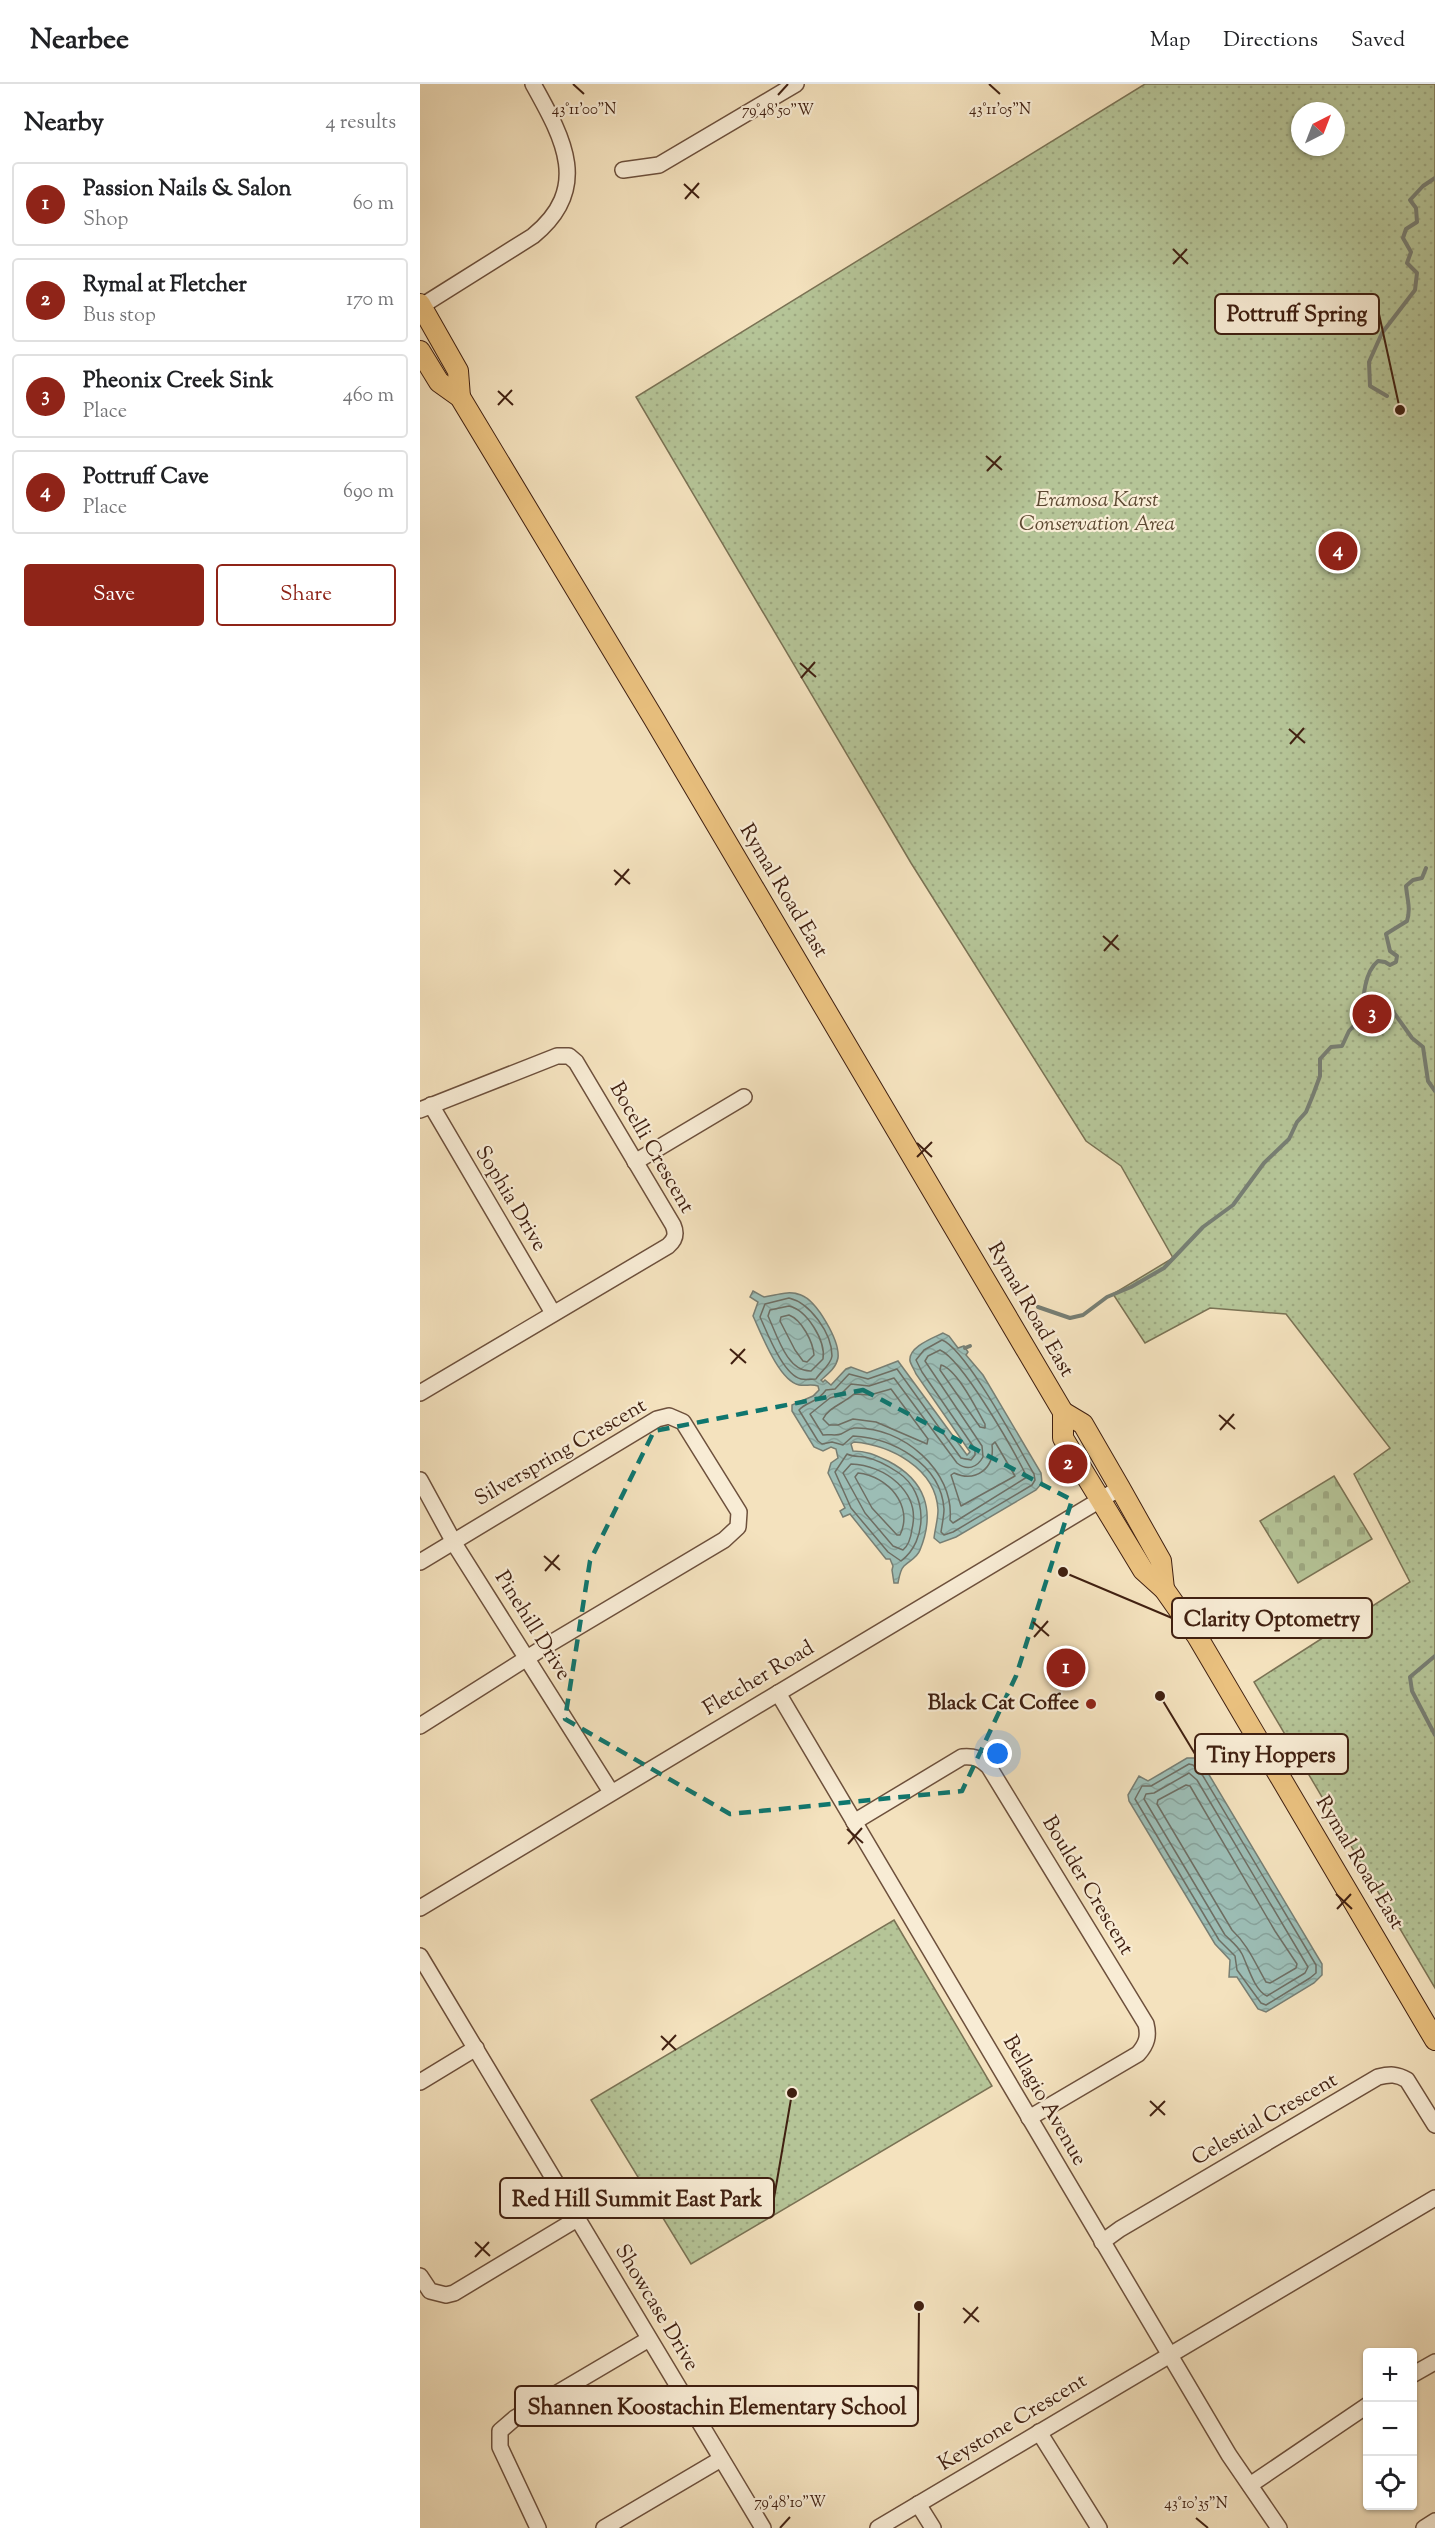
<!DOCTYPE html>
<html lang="en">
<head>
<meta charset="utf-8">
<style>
	body { margin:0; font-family:"Sorts Mill Goudy",serif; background:#f6f6f6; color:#202124 }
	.controls { position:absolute; right:18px; bottom:18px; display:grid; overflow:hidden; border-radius:6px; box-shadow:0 2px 4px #0004 }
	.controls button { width:54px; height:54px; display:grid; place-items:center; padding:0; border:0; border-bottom:2px solid #e0e0e0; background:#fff; color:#202124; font:30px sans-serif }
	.compass { position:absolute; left:871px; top:18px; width:54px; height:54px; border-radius:50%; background:#fff; box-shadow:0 2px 4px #0004; rotate:42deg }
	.you { position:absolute; left:578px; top:1670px; width:21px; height:21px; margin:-15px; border:4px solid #fff; border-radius:50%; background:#1a73e8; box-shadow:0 0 0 9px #1a73e833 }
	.badge { display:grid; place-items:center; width:39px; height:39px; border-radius:50%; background:#8f2418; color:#fff; font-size:20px; font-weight:700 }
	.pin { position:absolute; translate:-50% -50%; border:3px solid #fff; box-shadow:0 2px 6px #0006 }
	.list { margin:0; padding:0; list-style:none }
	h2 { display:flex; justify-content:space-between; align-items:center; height:78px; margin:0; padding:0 24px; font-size:26px }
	h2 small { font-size:20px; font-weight:400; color:#757577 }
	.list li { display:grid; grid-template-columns:39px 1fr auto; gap:18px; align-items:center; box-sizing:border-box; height:84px; margin:0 12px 12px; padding:0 12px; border:2px solid #e0e0e0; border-radius:6px }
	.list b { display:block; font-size:22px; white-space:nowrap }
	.list p { margin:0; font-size:20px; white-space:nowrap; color:#757577 }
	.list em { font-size:20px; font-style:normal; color:#757577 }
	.actions { display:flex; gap:12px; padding:18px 24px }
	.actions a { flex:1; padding:14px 0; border:2px solid #8f2418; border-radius:6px; text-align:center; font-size:21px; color:#8f2418 }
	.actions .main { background:#8f2418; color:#fff }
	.icon { flex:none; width:33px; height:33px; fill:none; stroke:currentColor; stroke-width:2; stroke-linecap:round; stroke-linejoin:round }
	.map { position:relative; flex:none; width:1015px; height:2444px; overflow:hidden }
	header { display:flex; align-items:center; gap:36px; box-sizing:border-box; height:84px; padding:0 30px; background:#fff; border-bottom:2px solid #e0e0e0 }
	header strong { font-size:28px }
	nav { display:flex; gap:33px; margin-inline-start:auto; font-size:21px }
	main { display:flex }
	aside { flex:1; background:#fff }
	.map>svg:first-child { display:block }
</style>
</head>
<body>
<header>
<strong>Nearbee</strong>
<nav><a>Map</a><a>Directions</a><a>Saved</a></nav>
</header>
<main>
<aside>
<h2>Nearby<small>4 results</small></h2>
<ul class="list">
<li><span class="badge">1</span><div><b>Passion Nails &amp; Salon</b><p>Shop</p></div><em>60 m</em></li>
<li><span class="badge">2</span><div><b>Rymal at Fletcher</b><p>Bus stop</p></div><em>170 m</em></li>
<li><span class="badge">3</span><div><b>Pheonix Creek Sink</b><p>Place</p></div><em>460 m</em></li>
<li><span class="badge">4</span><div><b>Pottruff Cave</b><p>Place</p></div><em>690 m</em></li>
</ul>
<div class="actions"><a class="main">Save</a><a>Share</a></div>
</aside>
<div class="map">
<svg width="1015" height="2444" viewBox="0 0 1015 2444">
	<defs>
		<pattern id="cemetery-stones" width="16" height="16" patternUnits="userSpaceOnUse" patternTransform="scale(1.5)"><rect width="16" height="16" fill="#b5c497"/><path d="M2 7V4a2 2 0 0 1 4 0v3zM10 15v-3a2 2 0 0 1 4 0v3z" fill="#9da881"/></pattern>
		<pattern id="park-dots" width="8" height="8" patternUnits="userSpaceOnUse" patternTransform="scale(1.5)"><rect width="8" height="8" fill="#b5c497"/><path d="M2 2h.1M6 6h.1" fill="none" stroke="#9da881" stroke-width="1.8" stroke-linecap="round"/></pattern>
		<pattern id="water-waves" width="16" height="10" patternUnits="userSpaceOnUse" patternTransform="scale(1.5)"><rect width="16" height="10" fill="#9cbdb5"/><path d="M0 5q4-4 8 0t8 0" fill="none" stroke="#87a29b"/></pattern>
	</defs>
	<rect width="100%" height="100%" fill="#f4e2be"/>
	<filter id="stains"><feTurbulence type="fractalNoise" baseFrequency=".00333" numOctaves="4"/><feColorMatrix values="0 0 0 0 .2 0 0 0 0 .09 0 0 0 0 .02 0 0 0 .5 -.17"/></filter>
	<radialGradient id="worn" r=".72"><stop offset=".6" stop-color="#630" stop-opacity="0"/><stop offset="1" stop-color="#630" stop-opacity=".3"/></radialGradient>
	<path fill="url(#cemetery-stones)" stroke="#7a7254" stroke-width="1.5" d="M 914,1392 L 952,1455 L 878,1499 L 840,1437 Z"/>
	<g fill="url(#park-dots)" stroke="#7a7254" stroke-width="1.5" fill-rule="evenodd">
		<path d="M 725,0 L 1015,0 L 1015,1904 L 834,1598 L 990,1498 L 934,1390 L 970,1364 L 866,1230 L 790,1224 L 725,1259 L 693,1210 L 753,1174 L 701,1082 L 666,1057 L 491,779 L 216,313 ZM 880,27 L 916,27 L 916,63 L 880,63 Z"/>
		<path d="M 474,1836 L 572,2002 L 271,2180 L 171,2016 Z"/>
	</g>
	<g fill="url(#water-waves)" stroke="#777e73" stroke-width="1.5">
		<path d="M 333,1207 L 344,1213 C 357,1211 369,1206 381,1211 C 397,1217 420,1257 418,1274 C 416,1284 408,1290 401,1296 L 403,1298 L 405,1296 L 411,1301 L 426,1285 L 431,1283 L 447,1289 L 478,1277 L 547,1371 L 550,1368 L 496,1290 C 495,1287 491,1281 490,1277 C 488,1263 513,1254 523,1249 L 529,1252 L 538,1264 L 544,1262 L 548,1268 L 546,1271 L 563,1291 L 621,1389 L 622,1399 L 616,1406 L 536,1453 L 520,1459 L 514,1454 C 515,1445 518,1435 518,1426 C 516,1384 470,1361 434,1358 L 431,1360 L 433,1367 C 447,1367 455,1371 468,1377 C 505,1396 516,1427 500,1466 C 497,1474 490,1476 484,1482 C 480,1486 479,1494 478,1499 L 474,1499 L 472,1486 L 473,1482 L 470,1475 L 466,1475 L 430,1430 L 423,1433 L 420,1427 L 425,1424 L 408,1389 L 411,1379 L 418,1374 L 416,1365 L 411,1363 L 403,1367 L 394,1363 L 372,1327 L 372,1321 L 393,1312 L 399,1306 L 398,1302 C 392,1300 386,1302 379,1301 C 359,1297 341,1249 333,1232 L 338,1218 L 330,1213 Z"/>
		<path d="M 767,1674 L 775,1674 L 788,1689 L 902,1880 L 902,1891 L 894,1899 L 846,1928 L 838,1925 L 817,1893 L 809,1893 L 810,1876 L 795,1860 L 709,1717 L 708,1711 L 719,1692 L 728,1697 Z"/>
	</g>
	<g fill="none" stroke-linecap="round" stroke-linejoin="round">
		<g stroke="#6e6e63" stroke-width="1.5">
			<path d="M 369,1214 C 390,1219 412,1249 412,1272 C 411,1281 400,1288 396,1295 C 391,1295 386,1296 381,1295 C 363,1291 347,1248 340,1233 L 345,1220 Z"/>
			<path d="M 369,1222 C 387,1226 406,1257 403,1275 L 391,1287 C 367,1288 357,1251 348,1232 L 350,1226 Z"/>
			<path d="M 369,1231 C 382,1236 393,1258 394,1271 L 387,1278 L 383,1277 L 375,1266 L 360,1237 L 361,1233 Z"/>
			<path d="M 522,1256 C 546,1265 598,1363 614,1390 L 615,1396 L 612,1401 L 533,1448 L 524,1451 L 521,1448 C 522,1441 524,1432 524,1425 C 521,1380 473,1354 433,1352 L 423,1361 L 412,1358 L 402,1360 L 398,1357 L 379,1326 C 387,1317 396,1320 406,1306 L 415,1305 L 429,1290 L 448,1295 L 477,1285 L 541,1374 L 551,1376 L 555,1371 L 555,1365 L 502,1288 L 496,1276 L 504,1266 Z"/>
			<path d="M 520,1266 C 543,1276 594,1367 607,1393 L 533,1439 L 530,1436 C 535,1387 482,1342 434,1344 C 428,1345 426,1348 421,1350 C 417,1352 409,1350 403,1351 L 390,1330 L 410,1314 L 420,1311 L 431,1300 L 449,1302 L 474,1294 L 537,1379 C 547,1387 557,1384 563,1373 L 562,1362 L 505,1277 L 508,1272 Z"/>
			<path d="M 521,1281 C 537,1285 557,1326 565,1340 L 565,1344 L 560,1343 L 520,1286 Z"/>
			<path d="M 471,1305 L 508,1355 L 507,1360 L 456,1338 L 433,1335 L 418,1341 L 409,1341 L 403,1335 C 408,1324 424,1319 434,1310 L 450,1311 Z"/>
			<path d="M 575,1358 L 595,1392 L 541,1422 L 531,1391 L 534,1389 C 556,1399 575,1384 572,1361 Z"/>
			<path d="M 427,1370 C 433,1373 439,1372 445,1373 C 455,1375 470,1383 479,1389 C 508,1409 508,1457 481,1477 L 468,1468 L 431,1424 L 415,1388 Z"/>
			<path d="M 431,1380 C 465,1381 501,1408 492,1445 C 491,1453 489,1461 483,1466 L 473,1462 L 445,1429 L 423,1389 Z"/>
			<path d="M 438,1389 C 468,1392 494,1422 480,1451 L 477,1451 L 452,1424 L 435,1393 Z"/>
			<path d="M 769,1680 L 773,1681 L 783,1692 L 896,1881 L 896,1889 L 890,1894 L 846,1921 L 841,1919 L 817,1886 L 815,1872 L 799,1856 L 715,1715 L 722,1702 L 731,1702 Z"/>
			<path d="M 769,1689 L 777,1696 L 888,1883 L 885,1889 L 847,1912 C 834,1906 828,1882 822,1870 C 818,1862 811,1857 805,1851 L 724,1715 L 726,1710 L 734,1709 Z"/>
			<path d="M 766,1701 L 770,1702 L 855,1847 L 877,1880 L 876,1884 L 850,1899 L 846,1898 C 835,1879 828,1861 812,1846 L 737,1720 L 738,1716 Z"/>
		</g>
		<g stroke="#777e73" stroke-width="4">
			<path d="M 967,312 L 950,302 L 949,278 L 962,249 L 995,206 L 997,189 L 987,179 L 991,168 L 983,154 L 986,145 L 997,138 L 996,124 L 990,116 L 1003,102 L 1015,94"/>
			<path d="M 942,933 L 959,939 L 962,936 L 964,925 L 972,926 L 992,954 L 1003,963 L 1008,997 L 1015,1007"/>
			<path d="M 618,1223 L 650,1234 L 663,1231 L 687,1213 L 711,1203 L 744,1184 L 783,1143 L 813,1121 L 844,1079 L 869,1055 L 877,1038 L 886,1028 L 893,1011 L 900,992 L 900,975 L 911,963 L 922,962 L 929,947 L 942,933 C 943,915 944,888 958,877 L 965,878 L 970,881 L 976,878 L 977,872 L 970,867 L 966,850 L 987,837 C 991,824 987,815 986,802 L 993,796 L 1002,794 L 1006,784"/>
			<path d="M 545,1264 L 550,1262"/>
			<path d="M 1015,1572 L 990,1593 L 992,1607 L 1015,1651"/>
		</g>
		<g stroke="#6d503c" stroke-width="18">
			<g id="minor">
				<path d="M 203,86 L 239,81 L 376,0"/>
				<path d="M 0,223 L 113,152 C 172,104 143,54 113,0"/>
				<path d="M 11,1021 L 133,1229"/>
				<path d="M 0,1026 L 137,972 L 149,972 L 156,978 L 253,1141 C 257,1150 255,1156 248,1162 L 0,1309"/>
				<path d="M 215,1078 L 324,1013"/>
				<path d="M 0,1396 L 37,1464 L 191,1708"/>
				<path d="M 0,1478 L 237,1335 L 249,1332 L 263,1338 L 319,1428 L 318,1443 L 304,1456 L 126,1562 L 0,1642"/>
				<path d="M 358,1609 L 809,2371 L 859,2444"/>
				<path d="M 434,1738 L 542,1673 C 554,1672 560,1674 569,1683 L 726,1940 C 729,1952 727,1960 718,1970 L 609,2034"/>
				<path d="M 0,1824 L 700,1404"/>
				<path d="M 0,1872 L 343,2444"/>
				<path d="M 0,1998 L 56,1964"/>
				<path d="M 682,2158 L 700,2145 L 958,1993 C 970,1990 977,1990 987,1996 L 1015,2041"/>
				<path d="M 0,2192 L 10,2207 L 26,2211 L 34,2209 L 157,2135"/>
				<path d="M 992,2291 L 1015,2278"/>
				<path d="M 619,2348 L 679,2444"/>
				<path d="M 830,2401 L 948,2321"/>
				<path d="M 498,2420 L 513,2444"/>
				<path d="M 118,2444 L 80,2363 L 80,2347 L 95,2334 L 229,2255"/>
				<path d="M 184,2444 L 301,2375"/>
				<path d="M 458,2444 L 1015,2114"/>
				<path d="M 1004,2444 L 1015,2437"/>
			</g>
		</g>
		<g stroke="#402011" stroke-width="22">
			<g id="major">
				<path d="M 0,220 L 38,287 L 40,313"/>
				<path d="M 0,267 L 19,298 L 40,313 L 234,635 L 643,1328 L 643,1354 L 723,1486 L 744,1505 L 777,1552 L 1015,1956"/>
				<path d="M 643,1328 L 663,1340 L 700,1404 L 741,1477 L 744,1505"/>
			</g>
		</g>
		<use href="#minor" stroke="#f8ecd5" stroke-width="15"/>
		<use href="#major" stroke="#eac17f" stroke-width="20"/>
	</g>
	<path fill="none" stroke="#0f766e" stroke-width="4.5" stroke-dasharray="12 8" stroke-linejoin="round" d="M 443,1306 L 652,1416 L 596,1592 L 542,1707 L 310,1730 L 145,1635 L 170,1477 L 234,1347 Z"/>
	<path fill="none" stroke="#402011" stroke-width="2" d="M 153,0 L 164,10M 569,0 L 580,10M 358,11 L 368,0M 264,100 L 279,114M 265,115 L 279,99M 753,165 L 768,180M 753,180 L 767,165M 78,307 L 93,321M 78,321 L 92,306M 566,372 L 582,386M 567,387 L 581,372M 380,579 L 396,593M 381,594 L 395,578M 869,645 L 885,659M 870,660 L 884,644M 194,786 L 210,800M 195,801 L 209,785M 683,852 L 699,866M 684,867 L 698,851M 497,1059 L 512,1073M 497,1073 L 512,1058M 310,1265 L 326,1279M 311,1280 L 325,1265M 799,1331 L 815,1345M 800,1346 L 814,1330M 124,1472 L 140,1486M 125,1487 L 139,1471M 613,1538 L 629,1552M 614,1553 L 628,1537M 427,1745 L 443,1759M 428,1760 L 442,1744M 916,1810 L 932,1825M 917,1825 L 931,1810M 241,1952 L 256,1966M 242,1966 L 256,1951M 730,2017 L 745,2031M 730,2032 L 745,2017M 55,2158 L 70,2172M 55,2173 L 69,2158M 543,2224 L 559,2238M 544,2239 L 558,2223M 776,2434 L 788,2444M 360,2444 L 370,2433"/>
	<circle fill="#8f2418" stroke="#f8ecd5" stroke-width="2" cx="671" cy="1620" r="6"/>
	<g text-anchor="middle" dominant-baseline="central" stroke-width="4.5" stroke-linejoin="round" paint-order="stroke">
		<g font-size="21" font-style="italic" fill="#5d4932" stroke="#f8ecd5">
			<text x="677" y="417">Eramosa Karst<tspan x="677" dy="24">Conservation Area</tspan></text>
		</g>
		<g font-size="21" fill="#402011" stroke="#f8ecd5">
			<text transform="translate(363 807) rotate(59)">Rymal Road East</text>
			<text transform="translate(231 1064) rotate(60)">Bocelli Crescent</text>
			<text transform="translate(90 1115) rotate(59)">Sophia Drive</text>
			<text transform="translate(610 1226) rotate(60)">Rymal Road East</text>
			<text transform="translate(141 1369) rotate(-30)">Silverspring Crescent</text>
			<text transform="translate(112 1542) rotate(58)">Pinehill Drive</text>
			<text transform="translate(339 1595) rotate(-31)">Fletcher Road</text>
			<text transform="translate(939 1779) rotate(59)">Rymal Road East</text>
			<text transform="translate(667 1802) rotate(59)">Boulder Crescent</text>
			<text transform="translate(624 2017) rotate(60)">Bellagio Avenue</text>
			<text transform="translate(845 2036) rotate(-30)">Celestial Crescent</text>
			<text transform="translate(236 2224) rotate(59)">Showcase Drive</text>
			<text transform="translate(593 2339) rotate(-31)">Keystone Crescent</text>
		</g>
		<g font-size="21" font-weight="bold" fill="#402011" stroke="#f8ecd5" text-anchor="end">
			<text x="659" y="1620">Black Cat Coffee</text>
		</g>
	</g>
	<g font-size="15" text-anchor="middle" fill="#402011" stroke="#f8ecd5" stroke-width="4.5" stroke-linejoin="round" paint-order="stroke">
		<text x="164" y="30">43°11'00"N</text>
		<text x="580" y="30">43°11'05"N</text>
		<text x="358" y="31">79°48'50"W</text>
		<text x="370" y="2423">79°48'10"W</text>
		<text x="776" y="2424">43°10'35"N</text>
	</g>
	<path fill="none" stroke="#402011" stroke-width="2" d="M980 326L959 230M643 1488L752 1534M740 1612L775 1670M372 2009L354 2114M499 2222L498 2322"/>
	<g fill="#402011" stroke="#f8ecd5" stroke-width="2">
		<circle cx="980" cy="326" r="6"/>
		<circle cx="643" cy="1488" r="6"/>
		<circle cx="740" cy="1612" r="6"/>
		<circle cx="372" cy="2009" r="6"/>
		<circle cx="499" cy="2222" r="6"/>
	</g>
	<g fill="#f8ecd5" stroke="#402011" stroke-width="2">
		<rect x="795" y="210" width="164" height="40" rx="6"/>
		<rect x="752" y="1514" width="200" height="40" rx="6"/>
		<rect x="775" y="1650" width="153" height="40" rx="6"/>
		<rect x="80" y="2094" width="274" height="40" rx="6"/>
		<rect x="95" y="2302" width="403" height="40" rx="6"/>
	</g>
	<g font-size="22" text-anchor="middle" font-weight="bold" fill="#402011">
		<text x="877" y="237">Pottruff Spring</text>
		<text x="852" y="1542">Clarity Optometry</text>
		<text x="851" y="1678">Tiny Hoppers</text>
		<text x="217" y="2122">Red Hill Summit East Park</text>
		<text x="297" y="2330">Shannen Koostachin Elementary School</text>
	</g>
	<rect width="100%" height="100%" filter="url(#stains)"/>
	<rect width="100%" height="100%" fill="url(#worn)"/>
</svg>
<div class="controls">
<button>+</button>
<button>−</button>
<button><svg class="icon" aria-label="locate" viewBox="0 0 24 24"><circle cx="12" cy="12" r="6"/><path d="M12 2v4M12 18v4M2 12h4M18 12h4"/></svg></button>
</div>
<svg class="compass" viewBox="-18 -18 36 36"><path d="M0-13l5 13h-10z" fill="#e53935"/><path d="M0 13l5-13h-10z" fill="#757577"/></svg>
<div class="you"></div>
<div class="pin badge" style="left:646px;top:1584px">1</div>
<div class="pin badge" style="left:648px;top:1380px">2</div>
<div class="pin badge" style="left:952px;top:930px">3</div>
<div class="pin badge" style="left:918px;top:467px">4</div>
</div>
</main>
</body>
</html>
